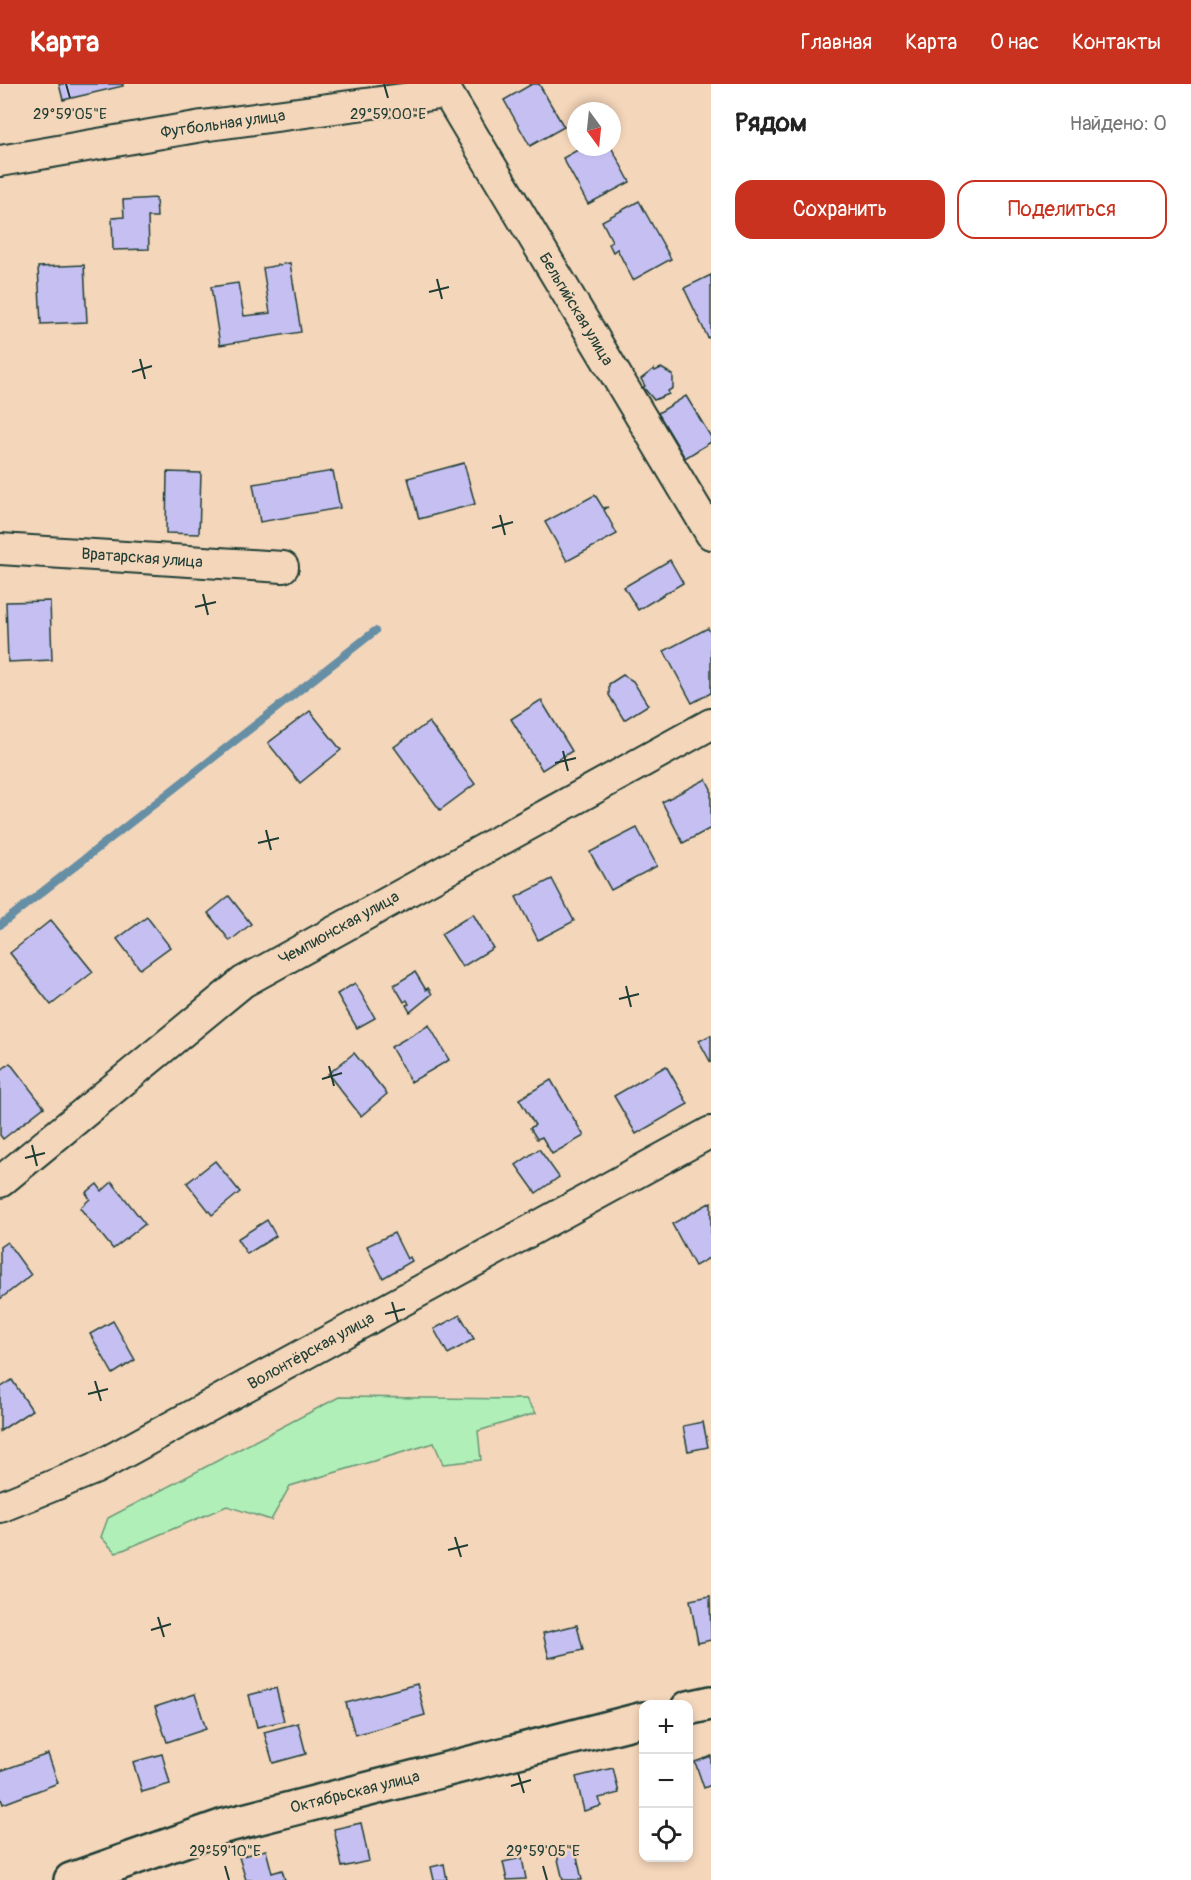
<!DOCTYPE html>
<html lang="ru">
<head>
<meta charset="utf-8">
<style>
	body { margin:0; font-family:Pangolin,sans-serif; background:#f6f6f6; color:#222 }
	.controls { position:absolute; right:18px; bottom:18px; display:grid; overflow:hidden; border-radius:12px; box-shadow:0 3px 9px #0003 }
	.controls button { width:54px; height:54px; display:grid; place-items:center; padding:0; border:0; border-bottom:2px solid #e0e0e0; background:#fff; color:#222; font:30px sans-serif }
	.compass { position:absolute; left:567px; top:18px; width:54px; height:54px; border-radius:50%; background:#fff; box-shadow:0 3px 9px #0003; rotate:165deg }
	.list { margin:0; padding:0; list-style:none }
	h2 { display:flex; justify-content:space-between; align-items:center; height:78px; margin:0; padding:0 24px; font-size:26px }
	h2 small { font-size:20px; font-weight:400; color:#767676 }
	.actions { display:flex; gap:12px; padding:18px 24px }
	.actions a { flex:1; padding:14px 0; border:2px solid #c8321e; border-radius:18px; text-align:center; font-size:21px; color:#c8321e }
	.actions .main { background:#c8321e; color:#fff }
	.icon { flex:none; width:33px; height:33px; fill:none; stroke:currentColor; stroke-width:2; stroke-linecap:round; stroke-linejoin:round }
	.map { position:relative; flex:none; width:711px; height:1796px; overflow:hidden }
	header { display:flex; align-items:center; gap:36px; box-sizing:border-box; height:84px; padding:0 30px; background:#c8321e; color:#fff }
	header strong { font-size:28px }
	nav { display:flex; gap:33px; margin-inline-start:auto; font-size:21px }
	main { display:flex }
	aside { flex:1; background:#fff }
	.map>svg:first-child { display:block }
</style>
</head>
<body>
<header>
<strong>Карта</strong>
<nav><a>Главная</a><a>Карта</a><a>О нас</a><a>Контакты</a></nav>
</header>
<main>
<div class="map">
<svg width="711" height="1796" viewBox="0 0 711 1796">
	<rect width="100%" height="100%" fill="#f4d6ba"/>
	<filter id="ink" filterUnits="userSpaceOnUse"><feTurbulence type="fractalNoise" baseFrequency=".0167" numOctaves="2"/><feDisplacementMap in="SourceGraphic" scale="12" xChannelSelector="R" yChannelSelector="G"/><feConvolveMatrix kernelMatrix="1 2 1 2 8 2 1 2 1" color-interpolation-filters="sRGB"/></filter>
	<g filter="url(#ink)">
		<path fill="#b0f0b8" stroke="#689676" stroke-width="1.5" d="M 339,1313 L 526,1315 L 536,1329 L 478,1347 L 481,1376 L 443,1380 L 434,1359 L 290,1402 L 271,1436 L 227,1422 L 116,1469 L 101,1453 L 108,1434 Z"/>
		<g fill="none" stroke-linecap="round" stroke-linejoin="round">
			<path stroke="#668fa5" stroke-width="8" d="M 0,841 L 375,547"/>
		</g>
		<g fill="#c6c0f2" stroke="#1f3d34" stroke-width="1.5">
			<path d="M 59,0 L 123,0 L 123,2 L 63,16 Z"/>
			<path d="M 532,0 L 539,0 L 564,43 L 530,62 L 504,16 Z"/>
			<path d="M 583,63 L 611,63 L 630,98 L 588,120 L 563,74 Z"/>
			<path d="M 156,114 L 157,133 L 148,133 L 149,165 L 113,166 L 112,134 L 124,133 L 123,116 Z"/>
			<path d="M 639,117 L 671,175 L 633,196 L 617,165 L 613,168 L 609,160 L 612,157 L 602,137 Z"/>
			<path d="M 290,179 L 301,248 L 220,261 L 211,203 L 238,199 L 244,232 L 270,229 L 263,184 Z"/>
			<path d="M 84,181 L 87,238 L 41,240 L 38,183 Z"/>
			<path d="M 711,191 L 711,252 L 708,254 L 684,204 Z"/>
			<path d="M 661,284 L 673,291 L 673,304 L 668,307 L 669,310 L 654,316 L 643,303 L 645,302 L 641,295 L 654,285 L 655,287 Z"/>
			<path d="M 686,312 L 711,353 L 711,358 L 685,374 L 658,329 Z"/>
			<path d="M 464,379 L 475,420 L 419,435 L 408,394 Z"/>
			<path d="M 333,387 L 340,424 L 260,438 L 253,400 Z"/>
			<path d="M 167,388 L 201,389 L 199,450 L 166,449 Z"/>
			<path d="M 595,411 L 603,424 L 608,423 L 604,426 L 617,450 L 567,477 L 545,438 Z"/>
			<path d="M 670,476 L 683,499 L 638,526 L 624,503 Z"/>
			<path d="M 50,517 L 52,576 L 8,578 L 6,518 Z"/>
			<path d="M 708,544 L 711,550 L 711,609 L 692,619 L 664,567 Z"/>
			<path d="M 623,591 L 633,597 L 648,621 L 624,636 L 609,611 L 609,600 Z"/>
			<path d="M 541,616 L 572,667 L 542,686 L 511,635 Z"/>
			<path d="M 310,627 L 341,666 L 300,699 L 268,659 Z"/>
			<path d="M 429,638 L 475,700 L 440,726 L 394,663 Z"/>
			<path d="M 706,695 L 711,705 L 711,744 L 683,759 L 662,718 Z"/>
			<path d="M 637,744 L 657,782 L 611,806 L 590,768 Z"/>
			<path d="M 552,795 L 574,837 L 538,856 L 516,813 Z"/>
			<path d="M 229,812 L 251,840 L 230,857 L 208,829 Z"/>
			<path d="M 473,830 L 493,864 L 462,883 L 441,850 Z"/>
			<path d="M 147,833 L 170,863 L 140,885 L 117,855 Z"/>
			<path d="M 51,836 L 93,888 L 51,921 L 10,869 Z"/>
			<path d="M 415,888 L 426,906 L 428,904 L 432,910 L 410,928 L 406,921 L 409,920 L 407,916 L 404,918 L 394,901 Z"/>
			<path d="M 355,899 L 375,934 L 357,944 L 337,910 Z"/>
			<path d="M 429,941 L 449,976 L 411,998 L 391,963 Z"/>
			<path d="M 711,951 L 711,979 L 699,957 Z"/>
			<path d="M 354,969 L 387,1010 L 361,1032 L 328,990 Z"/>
			<path d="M 10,979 L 44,1023 L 3,1055 L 0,1051 L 0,987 Z"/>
			<path d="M 666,982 L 688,1020 L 636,1050 L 614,1012 Z"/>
			<path d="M 551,996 L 584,1052 L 552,1070 L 542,1053 L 537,1055 L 530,1044 L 535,1041 L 519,1015 Z"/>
			<path d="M 539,1065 L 559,1093 L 536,1109 L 516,1081 Z"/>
			<path d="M 215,1077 L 240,1108 L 212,1131 L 187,1099 Z"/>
			<path d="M 112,1098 L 145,1140 L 113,1165 L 80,1124 L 90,1115 L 86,1109 L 97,1100 L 102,1107 Z"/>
			<path d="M 711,1118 L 711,1173 L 695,1182 L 672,1140 Z"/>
			<path d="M 267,1136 L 276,1152 L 247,1170 L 237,1155 Z"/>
			<path d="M 394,1149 L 407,1175 L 410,1173 L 412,1177 L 383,1194 L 367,1162 Z"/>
			<path d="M 7,1158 L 31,1191 L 0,1215 L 0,1163 Z"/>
			<path d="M 460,1231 L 474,1255 L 448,1270 L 434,1245 Z"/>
			<path d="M 113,1237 L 135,1276 L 113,1290 L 90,1250 Z"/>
			<path d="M 12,1296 L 32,1326 L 0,1347 L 0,1304 Z"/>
			<path d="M 703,1338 L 708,1363 L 688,1367 L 683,1342 Z"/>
			<path d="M 710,1512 L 711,1556 L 698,1559 L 690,1516 Z"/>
			<path d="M 577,1541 L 583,1566 L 549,1574 L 543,1549 Z"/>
			<path d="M 417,1600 L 425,1631 L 355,1651 L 346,1619 Z"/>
			<path d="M 276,1604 L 284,1637 L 257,1643 L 249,1611 Z"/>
			<path d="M 195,1610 L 206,1645 L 167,1658 L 155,1623 Z"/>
			<path d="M 298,1639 L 306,1670 L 273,1679 L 264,1648 Z"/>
			<path d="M 48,1670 L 58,1699 L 3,1720 L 0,1712 L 0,1687 Z"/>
			<path d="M 162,1670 L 170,1700 L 142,1708 L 133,1678 Z"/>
			<path d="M 711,1672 L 711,1701 L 704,1704 L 695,1678 Z"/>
			<path d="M 613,1684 L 619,1709 L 599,1714 L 601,1722 L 584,1727 L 576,1693 Z"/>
			<path d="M 361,1739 L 369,1777 L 342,1783 L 334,1745 Z"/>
			<path d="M 575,1763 L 582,1796 L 563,1796 L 556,1767 Z"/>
			<path d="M 266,1766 L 272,1789 L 282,1786 L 285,1796 L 246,1796 L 239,1773 Z"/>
			<path d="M 522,1774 L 526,1795 L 507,1796 L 503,1778 Z"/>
			<path d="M 444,1780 L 447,1796 L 434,1796 L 431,1783 Z"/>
		</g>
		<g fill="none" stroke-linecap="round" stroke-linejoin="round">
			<g stroke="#1f3d34" stroke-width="34">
				<g id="minor">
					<path d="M 442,0 L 711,450"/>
					<path d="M 0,77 L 202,42 L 447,9"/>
					<path d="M 0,465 L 283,483"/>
					<path d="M 0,1098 L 243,898 L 711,640"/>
					<path d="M 0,1423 L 94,1385 L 711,1048"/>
				</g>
			</g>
			<g stroke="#1f3d34" stroke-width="38">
				<g id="secondary">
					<path d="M 688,1624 L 711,1619"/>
					<path d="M 71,1796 L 224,1742 L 644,1635"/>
				</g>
			</g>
			<use href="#minor" stroke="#f4d6ba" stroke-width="30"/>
			<use href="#secondary" stroke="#f4d6ba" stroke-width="33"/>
		</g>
	</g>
	<path fill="none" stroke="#1f3d34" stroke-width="2" d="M 66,0 L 70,14M 384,0 L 388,14M 437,195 L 442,215M 429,208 L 449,203M 140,275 L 145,295M 132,288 L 152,282M 500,431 L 505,451M 492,444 L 513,438M 203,510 L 208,531M 195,523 L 216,518M 563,667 L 568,687M 555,679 L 576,674M 266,746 L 271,766M 258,759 L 279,754M 626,902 L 631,923M 619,915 L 639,910M 329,982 L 334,1002M 322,995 L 342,989M 32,1061 L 37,1082M 25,1074 L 45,1069M 392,1218 L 398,1238M 385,1230 L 405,1225M 95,1297 L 101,1317M 88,1310 L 108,1305M 455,1453 L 461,1473M 448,1466 L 468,1461M 158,1533 L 164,1553M 151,1546 L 171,1540M 518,1689 L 524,1709M 511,1702 L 531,1696M 225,1782 L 229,1796M 543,1782 L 547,1796"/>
	<g text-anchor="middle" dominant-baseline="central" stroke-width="5" stroke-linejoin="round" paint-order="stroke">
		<g font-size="16" fill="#1f3d34" stroke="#f4d6ba">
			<text transform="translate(223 40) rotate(-8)">Футбольная улица</text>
			<text transform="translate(576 225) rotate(59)">Бельгийская улица</text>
			<text transform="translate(142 474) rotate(4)">Вратарская улица</text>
			<text transform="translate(339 844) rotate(-29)">Чемпионская улица</text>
			<text transform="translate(311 1267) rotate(-29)">Волонтёрская улица</text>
			<text transform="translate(355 1708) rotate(-14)">Октябрьская улица</text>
		</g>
	</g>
	<g font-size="15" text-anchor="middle" fill="#1f3d34" stroke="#f4d6ba" stroke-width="5" stroke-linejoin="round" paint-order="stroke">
		<text x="70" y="35">29°59'05"E</text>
		<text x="388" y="35">29°59'00"E</text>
		<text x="225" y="1772">29°59'10"E</text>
		<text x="543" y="1772">29°59'05"E</text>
	</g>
</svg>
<div class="controls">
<button>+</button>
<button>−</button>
<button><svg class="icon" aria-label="locate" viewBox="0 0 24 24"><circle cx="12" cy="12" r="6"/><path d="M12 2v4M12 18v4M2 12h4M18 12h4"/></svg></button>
</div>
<svg class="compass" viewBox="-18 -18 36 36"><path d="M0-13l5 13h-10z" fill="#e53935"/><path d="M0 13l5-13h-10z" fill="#767676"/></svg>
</div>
<aside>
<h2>Рядом<small>Найдено: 0</small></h2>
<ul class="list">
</ul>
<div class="actions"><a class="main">Сохранить</a><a>Поделиться</a></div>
</aside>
</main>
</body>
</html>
